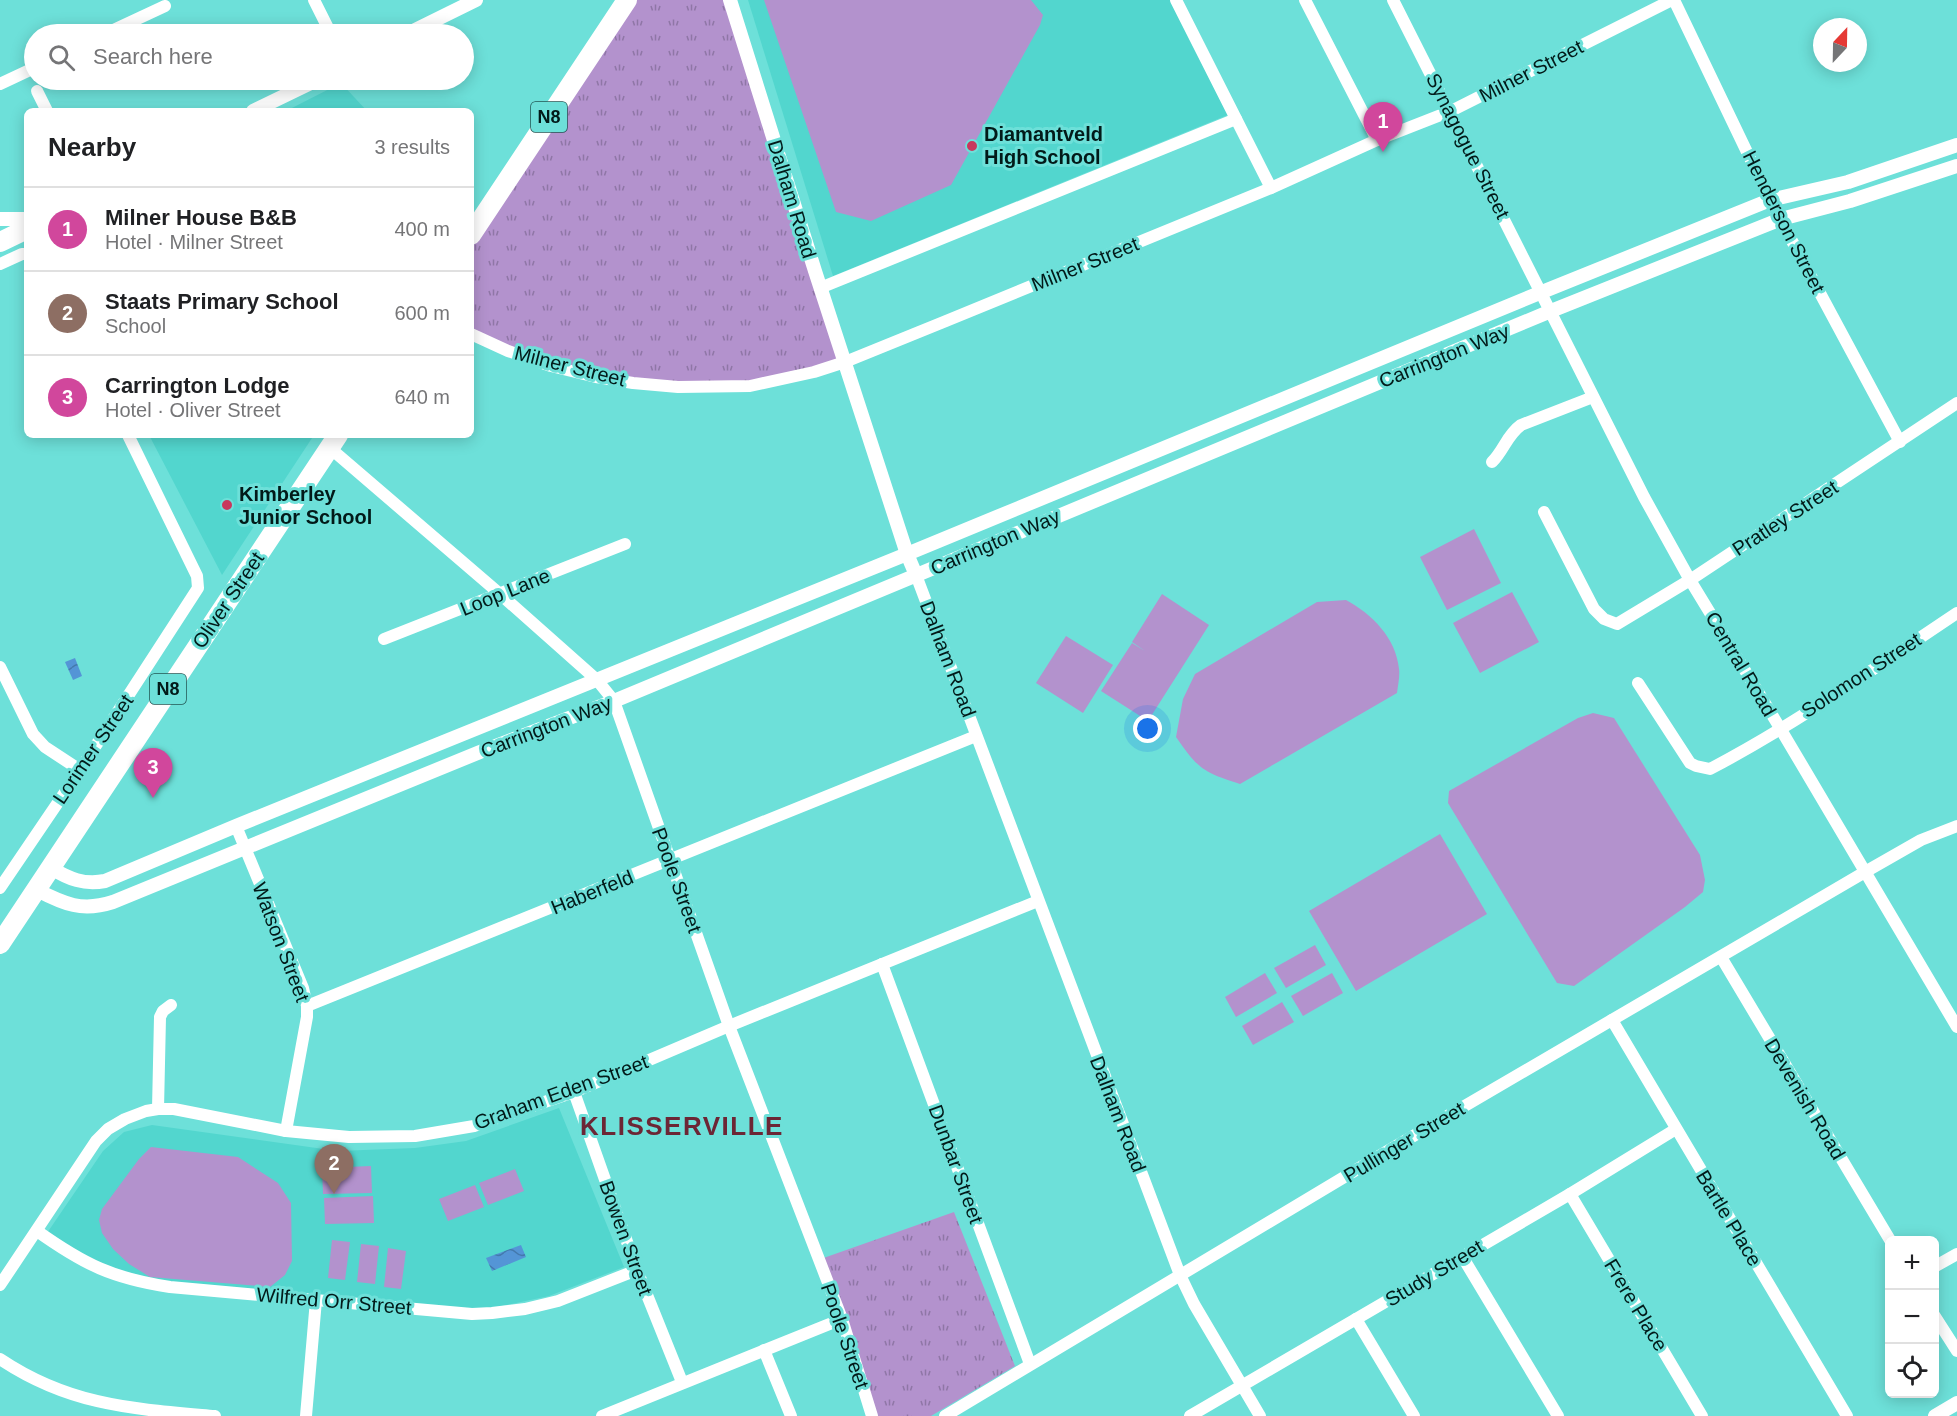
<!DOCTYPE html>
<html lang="en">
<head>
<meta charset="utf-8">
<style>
	body { margin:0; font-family:Arial,sans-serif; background:#f2f2f2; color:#202124 }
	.controls { position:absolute; right:18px; bottom:18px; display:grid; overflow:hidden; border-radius:9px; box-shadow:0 3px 15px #0003 }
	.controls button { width:54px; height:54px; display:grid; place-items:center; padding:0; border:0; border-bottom:2px solid #e0e0e0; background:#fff; color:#202124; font:30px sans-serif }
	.compass { position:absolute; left:1813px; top:18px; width:54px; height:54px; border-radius:50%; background:#fff; box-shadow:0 3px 15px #0003; rotate:22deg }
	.you { position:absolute; left:1148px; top:729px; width:21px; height:21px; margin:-15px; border:4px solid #fff; border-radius:50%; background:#1a73e8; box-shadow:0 0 0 9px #1a73e833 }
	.badge { display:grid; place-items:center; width:39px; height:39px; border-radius:50%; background:#2563eb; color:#fff; font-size:20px; font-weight:700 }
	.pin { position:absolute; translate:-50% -50px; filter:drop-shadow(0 2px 3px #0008) }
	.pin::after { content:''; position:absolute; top:32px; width:21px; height:18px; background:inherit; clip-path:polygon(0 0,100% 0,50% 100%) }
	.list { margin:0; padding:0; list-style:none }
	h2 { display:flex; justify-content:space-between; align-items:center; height:78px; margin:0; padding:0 24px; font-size:26px }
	h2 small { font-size:20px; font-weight:400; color:#757577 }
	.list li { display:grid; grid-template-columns:39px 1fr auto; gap:18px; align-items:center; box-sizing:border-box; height:84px; padding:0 24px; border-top:2px solid #e0e0e0 }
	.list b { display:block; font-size:22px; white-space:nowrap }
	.list p { margin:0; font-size:20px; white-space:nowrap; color:#757577 }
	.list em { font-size:20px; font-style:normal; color:#757577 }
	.icon { flex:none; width:33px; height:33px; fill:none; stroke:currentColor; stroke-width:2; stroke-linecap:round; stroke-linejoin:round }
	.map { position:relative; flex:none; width:1957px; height:1416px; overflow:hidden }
	.search { position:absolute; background:#fff; box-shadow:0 3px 15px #0003; left:24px; top:24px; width:450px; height:66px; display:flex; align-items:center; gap:15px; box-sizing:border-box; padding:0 21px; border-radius:33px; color:#757577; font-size:22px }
	.panel { position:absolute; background:#fff; box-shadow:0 3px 15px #0003; left:24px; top:108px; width:450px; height:330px; border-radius:9px }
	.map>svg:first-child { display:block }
</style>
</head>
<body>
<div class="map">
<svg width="1957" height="1416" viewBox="0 0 1957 1416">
	<defs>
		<pattern id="grass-tufts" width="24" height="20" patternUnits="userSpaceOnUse" patternTransform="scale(1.5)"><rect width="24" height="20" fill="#b392cd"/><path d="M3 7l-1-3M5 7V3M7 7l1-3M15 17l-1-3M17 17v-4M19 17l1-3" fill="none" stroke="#8f76a6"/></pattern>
		<pattern id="water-waves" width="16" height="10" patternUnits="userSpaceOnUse" patternTransform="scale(1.5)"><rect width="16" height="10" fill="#5495d6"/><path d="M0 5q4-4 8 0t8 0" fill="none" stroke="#4379ad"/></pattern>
	</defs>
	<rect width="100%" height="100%" fill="#6de0d9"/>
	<g fill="#52d6ce">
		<path d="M 748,0 L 1171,0 L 1230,114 L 833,276 Z"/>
		<path d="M 341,83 L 367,111 L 286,111 Z"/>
		<path d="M 149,435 L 314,435 L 222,575 Z"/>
		<path d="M 559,1108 L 624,1267 L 549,1296 L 469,1313 L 141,1279 L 110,1271 L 45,1236 L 103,1151 L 124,1132 L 152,1125 L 338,1151 L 415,1148 L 466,1141 Z"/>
	</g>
	<g fill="url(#grass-tufts)">
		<path d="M 633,0 L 725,0 L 844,362 L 793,378 L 703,389 L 553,366 L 471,330 L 471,248 Z"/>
		<path d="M 954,1212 L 1015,1366 L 931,1416 L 875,1416 L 815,1261 Z"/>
	</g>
	<g fill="#b392cd">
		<path d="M 764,0 L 1031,0 L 1043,15 L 1040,25 L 951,185 L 871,221 L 836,212 Z"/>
		<path d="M 1474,529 L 1501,583 L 1447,610 L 1420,557 Z"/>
		<path d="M 1512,592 L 1539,642 L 1480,673 L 1453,623 Z"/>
		<path d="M 1162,594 L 1209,625 L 1148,721 L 1101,691 L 1132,643 L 1145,651 L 1132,642 Z"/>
		<path d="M 1346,600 C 1372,614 1396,638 1399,669 C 1400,676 1398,685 1397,693 L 1240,784 C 1203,772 1198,769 1176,737 L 1183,699 L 1195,674 L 1317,602 Z"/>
		<path d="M 1066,636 L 1113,665 L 1083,713 L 1036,683 Z"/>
		<path d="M 1593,713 L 1614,718 L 1700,855 L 1705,880 L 1703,892 L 1685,907 L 1574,986 L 1557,983 L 1448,803 L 1449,791 L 1578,718 Z"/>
		<path d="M 1440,834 L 1487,914 L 1356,991 L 1309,911 Z"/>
		<path d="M 1315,945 L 1326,965 L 1286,988 L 1274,968 Z"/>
		<path d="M 1265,973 L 1277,993 L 1236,1017 L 1225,997 Z"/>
		<path d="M 1332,973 L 1343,993 L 1303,1016 L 1291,996 Z"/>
		<path d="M 1282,1002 L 1294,1022 L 1253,1045 L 1242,1026 Z"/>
		<path d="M 151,1147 L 238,1157 L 278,1183 L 291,1203 L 292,1261 L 285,1275 L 270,1287 L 150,1277 L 129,1264 L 113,1249 L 102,1233 L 99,1220 L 102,1209 L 139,1159 Z"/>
		<path d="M 371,1166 L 372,1193 L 323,1194 L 322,1168 Z"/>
		<path d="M 515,1169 L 524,1191 L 488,1205 L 479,1183 Z"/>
		<path d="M 475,1185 L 484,1207 L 448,1221 L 439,1199 Z"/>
		<path d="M 373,1196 L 374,1223 L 325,1224 L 324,1198 Z"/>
		<path d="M 332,1240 L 350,1242 L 345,1280 L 328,1278 Z"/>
		<path d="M 361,1244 L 379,1246 L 375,1284 L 357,1282 Z"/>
		<path d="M 388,1248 L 406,1251 L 401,1289 L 384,1287 Z"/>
	</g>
	<g fill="url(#water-waves)">
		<path d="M 75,658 L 82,676 L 73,680 L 65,662 Z"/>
		<path d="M 521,1245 L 526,1257 L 492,1271 L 486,1258 Z"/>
	</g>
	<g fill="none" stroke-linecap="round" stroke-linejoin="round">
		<g stroke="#fff" stroke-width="12">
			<path d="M 314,0 L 331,34"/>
			<path d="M 1176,0 L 1271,188"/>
			<path d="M 1305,0 L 1377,140"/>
			<path d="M 1393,0 L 1644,497 L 1690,580 L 1780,728 L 1957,1027"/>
			<path d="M 1674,0 L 1770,200 L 1900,442"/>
			<path d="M 105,34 L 165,6"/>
			<path d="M 0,84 L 34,68"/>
			<path d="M 37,91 L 47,111"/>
			<path d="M 0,264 L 22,254 L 27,254"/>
			<path d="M 820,288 L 1236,119"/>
			<path d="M 471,334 L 508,351 L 551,366 L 596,377 L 633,383 L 678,387 L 750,386 L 814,372 L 845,362 L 946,321 L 1271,188 L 1377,140 L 1451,111 L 1672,0"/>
			<path d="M 330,448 L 500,594 L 597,680 L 614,701 L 729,1026 L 842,1319 L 872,1416"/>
			<path d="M 1492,462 C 1504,450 1507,435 1521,425 L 1593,397"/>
			<path d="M 1544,512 L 1594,609 L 1604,619 L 1617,624 L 1690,580 L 1957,403"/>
			<path d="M 916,575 L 1180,1275 L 1194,1304 L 1260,1416"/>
			<path d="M 384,639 L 625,544"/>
			<path d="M 0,667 L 33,734 L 45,747 L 80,770"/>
			<path d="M 1638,683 L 1690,763 L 1696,766 L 1710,769 C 1796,724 1876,667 1957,613"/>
			<path d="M 236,826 L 303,988 L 307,1006 L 307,1017 L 286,1131"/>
			<path d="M 0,888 L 80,770 L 198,588 L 197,576 L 128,435"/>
			<path d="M 1721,957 L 1890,1240"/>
			<path d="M 882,964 L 1030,1364"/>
			<path d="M 307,1006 L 976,736"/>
			<path d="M 1612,1020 L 1847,1416"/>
			<path d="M 574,1092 L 637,1270 L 682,1382"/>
			<path d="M 158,1109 L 160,1017 L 163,1011 L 171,1005"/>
			<path d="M 1570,1194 L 1702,1416"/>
			<path d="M 37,1231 C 85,1265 112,1278 170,1287 L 472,1314 L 492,1313 L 525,1309 L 558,1301 L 637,1270"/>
			<path d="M 1462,1256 L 1558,1416"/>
			<path d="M 1934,1267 L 1957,1254"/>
			<path d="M 0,1285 L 96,1141 L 108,1129 L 125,1119 L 146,1111 L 158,1109 L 174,1109 L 286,1131 L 349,1137 L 415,1136 L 474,1126 L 574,1092 L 729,1026 L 1038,901"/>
			<path d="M 1934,1315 L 1957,1351"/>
			<path d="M 1356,1319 L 1414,1416"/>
			<path d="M 764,1350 L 791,1416"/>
			<path d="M 0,1359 C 70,1406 134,1409 215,1416"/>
			<path d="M 306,1416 L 316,1300"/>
			<path d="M 602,1416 L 842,1319"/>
			<path d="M 945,1416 L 1386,1152 L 1865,872 L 1921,840 L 1957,826"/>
			<path d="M 1190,1416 L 1570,1194 L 1676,1129"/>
		</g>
		<g stroke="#fff" stroke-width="14">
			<path d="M 730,0 L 815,271 L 907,554 L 916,575"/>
			<path d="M 407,34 L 476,0"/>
			<path d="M 253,111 L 317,80"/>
			<path d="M 0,219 L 27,219"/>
			<path d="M 51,868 C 69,879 84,885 105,881 L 236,826 L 907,554 L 1542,292 L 1770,200 L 1848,182 L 1957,145"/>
			<path d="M 37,890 C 64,904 82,912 113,902 L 480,752 L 614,701 L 1551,311 L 1781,219 L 1850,201 L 1957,166"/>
			<path d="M 1935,1416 L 1957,1403"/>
		</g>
		<g stroke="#fff" stroke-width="20">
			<path d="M 471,235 L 627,0"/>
			<path d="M 0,242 L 27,229"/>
			<path d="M 0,944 L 338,435"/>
		</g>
	</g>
	<g fill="#c8385d" stroke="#6de0d9" stroke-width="2">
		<circle cx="972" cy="146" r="6"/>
		<circle cx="227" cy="505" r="6"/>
	</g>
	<g text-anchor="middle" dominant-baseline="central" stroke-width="6" stroke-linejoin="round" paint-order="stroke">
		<g fill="#6de0d9" stroke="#225553" stroke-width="1.5">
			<rect x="531" y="102" width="36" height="30" rx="4.5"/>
			<rect x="150" y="674" width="36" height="30" rx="4.5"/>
		</g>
		<g font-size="18" font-weight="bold" fill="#021a19">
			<text x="549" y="117">N8</text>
			<text x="168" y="689">N8</text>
		</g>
		<g font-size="20" fill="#021a19" stroke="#6de0d9">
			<text transform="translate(1531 71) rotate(-27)">Milner Street</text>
			<text transform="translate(1468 146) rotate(63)">Synagogue Street</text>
			<text transform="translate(792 199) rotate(73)">Dalham Road</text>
			<text transform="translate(1784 222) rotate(63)">Henderson Street</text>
			<text transform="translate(1085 264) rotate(-22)">Milner Street</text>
			<text transform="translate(1444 356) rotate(-22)">Carrington Way</text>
			<text transform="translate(570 366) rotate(14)">Milner Street</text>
			<text transform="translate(1785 518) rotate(-33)">Pratley Street</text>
			<text transform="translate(995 542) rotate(-23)">Carrington Way</text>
			<text transform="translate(505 592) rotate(-22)">Loop Lane</text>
			<text transform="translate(228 600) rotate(-56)">Oliver Street</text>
			<text transform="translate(948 659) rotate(69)">Dalham Road</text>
			<text transform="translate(1741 664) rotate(59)">Central Road</text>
			<text transform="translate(1861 675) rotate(-33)">Solomon Street</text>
			<text transform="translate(546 727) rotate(-21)">Carrington Way</text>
			<text transform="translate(93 749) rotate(-56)">Lorimer Street</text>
			<text transform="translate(677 880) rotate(70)">Poole Street</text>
			<text transform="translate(592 892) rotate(-22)">Haberfeld</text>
			<text transform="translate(281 942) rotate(69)">Watson Street</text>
			<text transform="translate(561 1092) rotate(-20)">Graham Eden Street</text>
			<text transform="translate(1805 1099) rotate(59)">Devenish Road</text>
			<text transform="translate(1118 1114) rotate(69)">Dalham Road</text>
			<text transform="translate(1404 1142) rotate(-31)">Pullinger Street</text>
			<text transform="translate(956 1164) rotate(70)">Dunbar Street</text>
			<text transform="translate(1729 1218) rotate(59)">Bartle Place</text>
			<text transform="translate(626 1238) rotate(70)">Bowen Street</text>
			<text transform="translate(1434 1273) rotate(-31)">Study Street</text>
			<text transform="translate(334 1301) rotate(5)">Wilfred Orr Street</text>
			<text transform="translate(1636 1305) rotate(59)">Frere Place</text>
			<text transform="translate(845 1336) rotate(71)">Poole Street</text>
		</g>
		<g font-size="20" font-weight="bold" fill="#021a19" stroke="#6de0d9" text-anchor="start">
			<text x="984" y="134">Diamantveld<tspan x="984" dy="23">High School</tspan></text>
			<text x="239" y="494">Kimberley<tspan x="239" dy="23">Junior School</tspan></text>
		</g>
		<g font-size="26" font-weight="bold" letter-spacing="1.5" fill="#6c2635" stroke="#6de0d9">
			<text x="682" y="1126">KLISSERVILLE</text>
		</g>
	</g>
</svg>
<div class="controls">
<button>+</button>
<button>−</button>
<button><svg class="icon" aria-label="locate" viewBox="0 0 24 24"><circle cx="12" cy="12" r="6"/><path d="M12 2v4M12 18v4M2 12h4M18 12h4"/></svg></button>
</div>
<svg class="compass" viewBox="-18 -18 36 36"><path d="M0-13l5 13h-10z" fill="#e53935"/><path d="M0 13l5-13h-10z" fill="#757577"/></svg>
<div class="you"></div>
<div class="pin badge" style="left:1383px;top:152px;background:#d1479c">1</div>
<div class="pin badge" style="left:334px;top:1194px;background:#8d6e63">2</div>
<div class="pin badge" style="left:153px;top:798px;background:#d1479c">3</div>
<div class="search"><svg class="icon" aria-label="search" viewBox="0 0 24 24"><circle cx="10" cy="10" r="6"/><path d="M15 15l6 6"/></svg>Search here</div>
<section class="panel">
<h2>Nearby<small>3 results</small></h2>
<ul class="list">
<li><span class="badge" style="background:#d1479c">1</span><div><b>Milner House B&amp;B</b><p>Hotel · Milner Street</p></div><em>400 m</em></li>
<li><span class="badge" style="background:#8d6e63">2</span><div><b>Staats Primary School</b><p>School</p></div><em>600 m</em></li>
<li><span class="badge" style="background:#d1479c">3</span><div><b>Carrington Lodge</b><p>Hotel · Oliver Street</p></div><em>640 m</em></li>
</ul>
</section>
</div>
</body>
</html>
